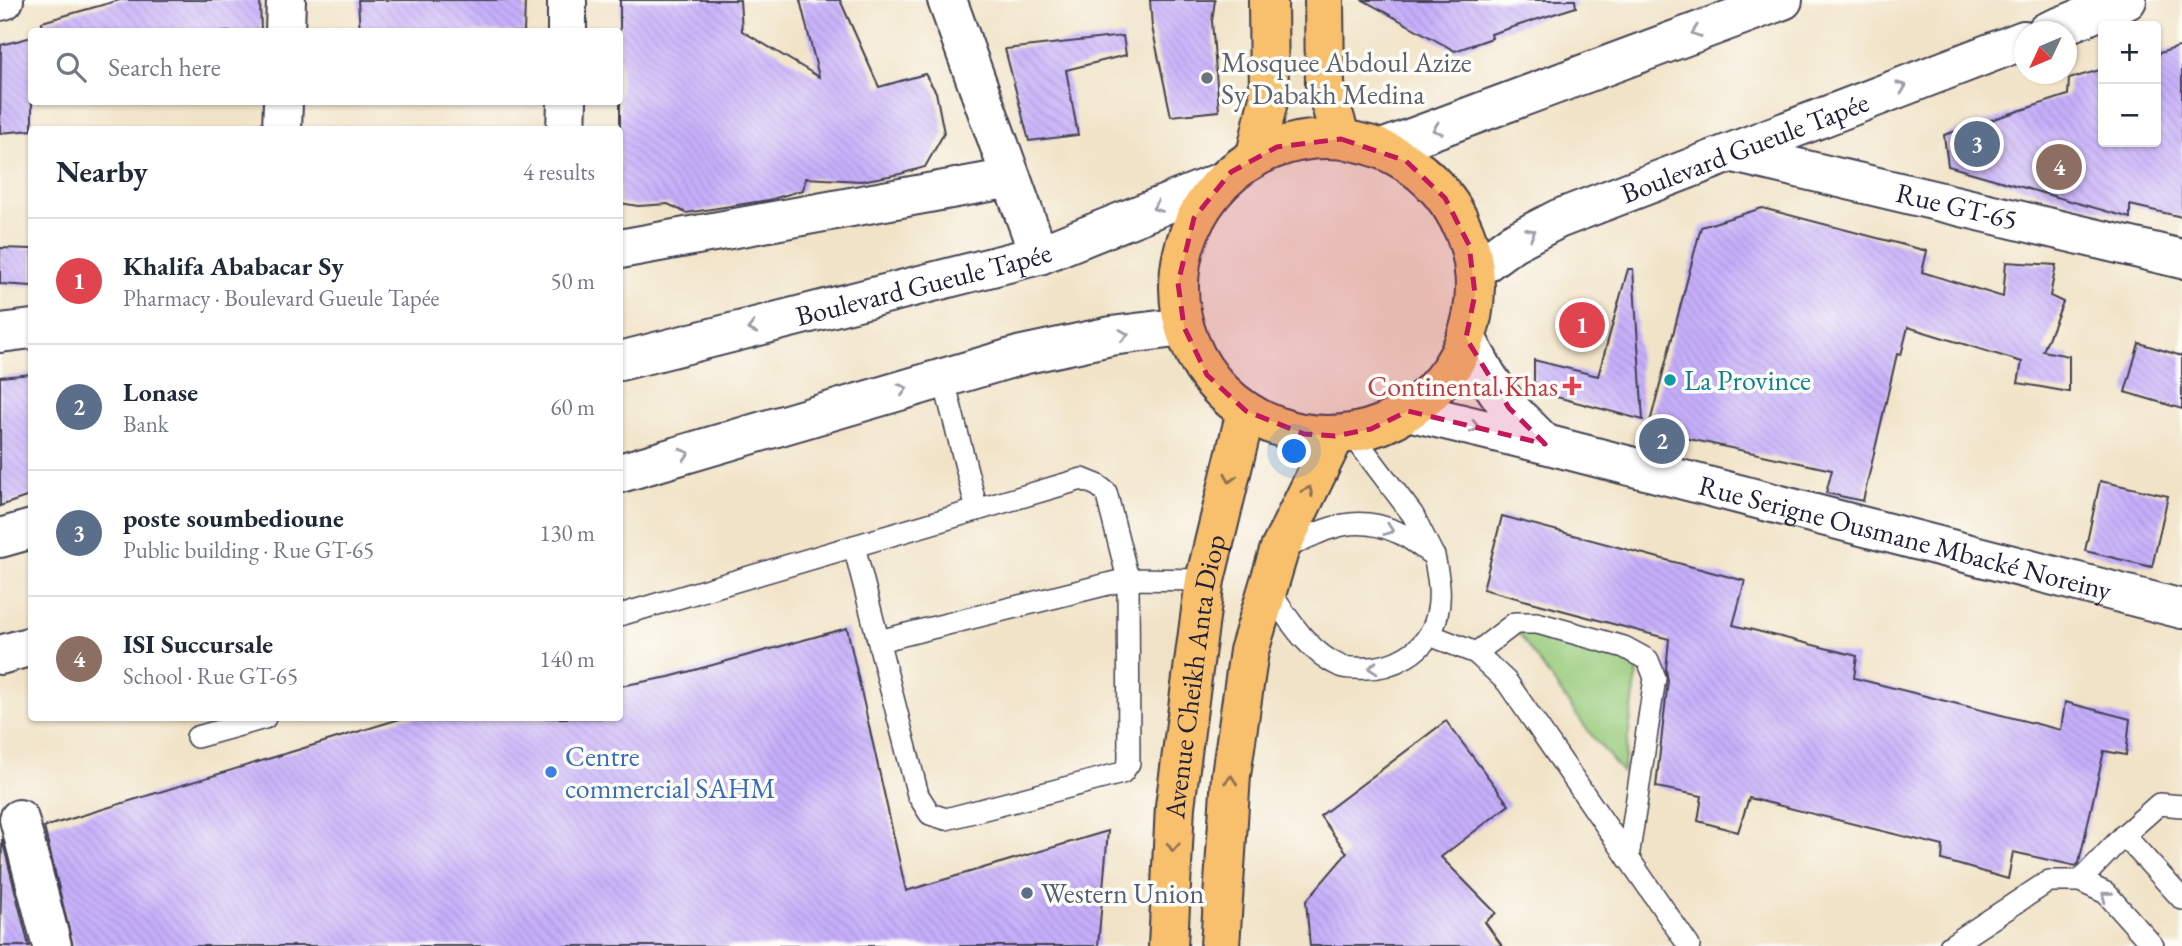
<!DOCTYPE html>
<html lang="en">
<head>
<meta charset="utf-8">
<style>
	body { margin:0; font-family:"EB Garamond",serif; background:#f6f6f7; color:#1f2937 }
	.controls { position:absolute; right:21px; top:21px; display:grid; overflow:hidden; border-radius:7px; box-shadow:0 2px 5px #0004 }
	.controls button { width:63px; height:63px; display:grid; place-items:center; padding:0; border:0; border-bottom:2px solid #e0e1e3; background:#fff; color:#1f2937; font:35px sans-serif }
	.compass { position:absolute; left:2014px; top:21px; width:63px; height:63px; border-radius:50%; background:#fff; box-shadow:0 2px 5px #0004; rotate:226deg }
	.you { position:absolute; left:1295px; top:452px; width:24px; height:24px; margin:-18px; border:5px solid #fff; border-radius:50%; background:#1a73e8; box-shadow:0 0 0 10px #1a73e833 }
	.badge { display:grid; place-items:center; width:46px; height:46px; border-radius:50%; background:#1a73e8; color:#fff; font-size:23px; font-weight:700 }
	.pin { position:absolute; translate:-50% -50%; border:4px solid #fff; box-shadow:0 2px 7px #0006 }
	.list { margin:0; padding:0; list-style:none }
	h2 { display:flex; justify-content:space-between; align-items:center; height:91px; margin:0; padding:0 28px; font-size:30px }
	h2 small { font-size:23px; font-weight:400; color:#747a83 }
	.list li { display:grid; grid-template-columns:46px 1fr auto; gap:21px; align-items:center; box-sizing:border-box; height:126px; padding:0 28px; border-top:2px solid #e0e1e3 }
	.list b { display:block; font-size:26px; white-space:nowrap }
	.list p { margin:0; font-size:23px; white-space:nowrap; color:#747a83 }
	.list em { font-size:23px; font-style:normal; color:#747a83 }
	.icon { flex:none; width:38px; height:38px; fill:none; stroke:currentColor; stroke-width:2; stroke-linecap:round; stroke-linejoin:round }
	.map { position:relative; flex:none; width:2182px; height:946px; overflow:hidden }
	.search { position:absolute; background:#fff; box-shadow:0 2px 5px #0004; left:28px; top:28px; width:595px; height:77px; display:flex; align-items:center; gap:18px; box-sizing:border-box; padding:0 24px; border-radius:7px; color:#747a83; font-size:26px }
	.panel { position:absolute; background:#fff; box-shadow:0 2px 5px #0004; left:28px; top:126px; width:595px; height:595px; border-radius:7px }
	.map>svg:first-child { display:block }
</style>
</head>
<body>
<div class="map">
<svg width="2182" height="946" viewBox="0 0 2182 946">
	<defs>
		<pattern id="building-back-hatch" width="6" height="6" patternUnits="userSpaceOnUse" patternTransform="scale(1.75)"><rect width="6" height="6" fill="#c6affa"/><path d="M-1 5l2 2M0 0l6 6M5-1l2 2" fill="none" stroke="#aa96d7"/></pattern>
	</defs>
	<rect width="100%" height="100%" fill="#fdfcf7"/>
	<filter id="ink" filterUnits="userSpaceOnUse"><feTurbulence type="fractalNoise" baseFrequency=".0143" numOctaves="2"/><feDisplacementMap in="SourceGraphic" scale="14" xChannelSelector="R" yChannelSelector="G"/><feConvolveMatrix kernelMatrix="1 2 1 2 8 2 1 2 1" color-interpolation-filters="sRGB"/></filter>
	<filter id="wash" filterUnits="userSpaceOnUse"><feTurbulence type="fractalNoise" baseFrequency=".00686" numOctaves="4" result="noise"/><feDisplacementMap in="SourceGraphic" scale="28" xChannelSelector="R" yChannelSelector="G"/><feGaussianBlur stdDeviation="1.57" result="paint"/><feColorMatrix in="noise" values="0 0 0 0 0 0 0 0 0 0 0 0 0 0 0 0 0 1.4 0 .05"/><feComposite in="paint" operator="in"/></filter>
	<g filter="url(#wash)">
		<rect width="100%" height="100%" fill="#f1e3c7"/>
		<path fill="#98cb7b" stroke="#5d765b" stroke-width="2" d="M 1517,631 L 1564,634 L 1638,667 L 1623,773 L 1588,731 Z"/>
		<g id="blocks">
			<g fill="url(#building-back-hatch)">
				<path d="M 120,0 L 260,0 L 261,32 L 43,32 L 42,22 Z"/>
				<path d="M 358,0 L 525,0 L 524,32 L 360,32 Z"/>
				<path d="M 620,0 L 740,0 L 742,31 L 819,77 L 800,0 L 840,0 L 879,87 L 925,74 L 936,92 L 944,133 L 925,167 L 900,174 L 861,181 L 806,178 L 803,190 L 769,200 L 686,213 L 668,204 L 638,206 L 620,203 Z"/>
				<path d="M 1150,0 L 1215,0 L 1212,21 L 1219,111 L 1171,116 L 1152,27 Z"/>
				<path d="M 1363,0 L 1575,0 L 1576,7 L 1491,34 L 1492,38 L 1455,51 Z"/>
				<path d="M 1123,36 L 1126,55 L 1066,70 L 1078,135 L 1029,141 L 1005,49 Z"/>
				<path d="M 32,37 L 32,130 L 0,133 L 1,45 Z"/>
				<path d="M 2182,46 L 2182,217 L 2130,205 L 2130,218 L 1948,166 L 1944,135 L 2068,95 L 2069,79 L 2103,69 L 2103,142 L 2156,142 L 2156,54 Z"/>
				<path d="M 1762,208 L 1927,251 L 1922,272 L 2003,297 L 2006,262 L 2056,265 L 2050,296 L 2063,302 L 2043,351 L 2069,356 L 2069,392 L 2018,383 L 2022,362 L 1908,327 L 1901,355 L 1897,354 L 1863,501 L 1826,493 L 1832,470 L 1648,430 L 1701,227 Z"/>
				<path d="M 0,248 L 32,249 L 32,286 L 0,284 Z"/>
				<path d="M 1628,269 L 1633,269 L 1643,420 L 1534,391 L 1534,360 L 1598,376 Z"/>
				<path d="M 2139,343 L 2182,356 L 2182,409 L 2125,392 Z"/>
				<path d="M 32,374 L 32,495 L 0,506 L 0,377 Z"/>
				<path d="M 2100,481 L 2168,496 L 2152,567 L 2085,551 Z"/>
				<path d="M 1502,516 L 1745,581 L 1733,625 L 1857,656 L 1854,678 L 2061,730 L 2065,702 L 2130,719 L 2126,755 L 2104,751 L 2079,863 L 2076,866 L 2013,852 L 2008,879 L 1942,860 L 1943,846 L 1749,798 L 1738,832 L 1698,821 L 1702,796 L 1656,787 L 1668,680 L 1666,670 L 1669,639 L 1483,589 Z"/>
				<path d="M 847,628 L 906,891 L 1108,831 L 1098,946 L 73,946 L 44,827 L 403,718 L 620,718 L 620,686 L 669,677 Z"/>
				<path d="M 1446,721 L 1509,805 L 1441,857 L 1496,913 L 1485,922 L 1502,946 L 1310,946 L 1306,901 L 1347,853 L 1320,816 Z"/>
				<path d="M 2,839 L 29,946 L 0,946 Z"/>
			</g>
		</g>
	</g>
	<g filter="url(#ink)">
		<use href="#blocks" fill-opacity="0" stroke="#413f50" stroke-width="2"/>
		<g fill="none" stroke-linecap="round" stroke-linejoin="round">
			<g stroke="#413f50" stroke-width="24">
				<g id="service">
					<path d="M 943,377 L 977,510"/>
					<path d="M 1351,433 L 1413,515 L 1432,553"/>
					<path d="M 854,546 L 918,795 L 930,814 L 946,819 L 1122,773 L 1129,763 L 1128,579 L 879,641"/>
					<path d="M 1267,588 C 1287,616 1307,652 1340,666 C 1344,668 1350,668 1355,668 C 1391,671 1429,652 1437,615 C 1442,595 1438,575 1434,556 C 1422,548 1410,537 1397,532 C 1351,512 1322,531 1281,550"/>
					<path d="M 620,615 L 1082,479 L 1097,485 L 1106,492 L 1128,579 L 1205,580"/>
					<path d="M 1430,635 L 1476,653 L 1507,682 L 1689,946"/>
					<path d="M 1476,653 L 1515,623 L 1537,623 L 1624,647 L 1648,660 L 1655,678 L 1628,858"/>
					<path d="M 197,737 L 265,718"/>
					<path d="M 2124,835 L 2182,899"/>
					<path d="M 2080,881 L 2124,835 L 2159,804 L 2182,806"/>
					<path d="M 1950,946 L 2049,881 L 2080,881 L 2106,893 L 2153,946"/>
				</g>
			</g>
			<g stroke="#413f50" stroke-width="42">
				<g id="minor">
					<path d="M 947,0 L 1039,255"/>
					<path d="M 0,1 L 4,0"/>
					<path d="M 285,32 L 286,0"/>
					<path d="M 567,32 L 567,0"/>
					<path d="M 282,130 L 283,102"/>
					<path d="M 566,130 L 567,102"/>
					<path id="s1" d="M 1734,153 L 2182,259"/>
					<path d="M 620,249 L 1011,178"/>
					<path d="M 0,333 L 32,329"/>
					<path d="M 1466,338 L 1487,376 L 1509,408 L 1545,444"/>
					<path id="s2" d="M 1408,411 L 1545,444 L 2182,609"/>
					<path d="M 19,819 L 52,946"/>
				</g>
			</g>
			<g stroke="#413f50" stroke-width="42">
				<g id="tertiary">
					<path d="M 2046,32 L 2127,0"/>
					<path d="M 1382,149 L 1783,0"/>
					<path id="s3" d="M 1474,271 L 1512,243 L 1558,219 L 2024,40"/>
					<path id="s4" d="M 620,361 L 1039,255 L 1221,182"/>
					<path d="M 620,473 L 1022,355 L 1111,336 L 1184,327"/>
					<path d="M 0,538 L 32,529"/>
					<path d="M 0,655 L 32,646"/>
				</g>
			</g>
			<g stroke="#413f50" stroke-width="42">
				<g id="primary">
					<path d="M 1324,0 L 1325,86 L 1341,139"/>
					<circle cx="1327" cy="287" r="148"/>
					<path d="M 1256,155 L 1269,97 L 1268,0"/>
					<path id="s5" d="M 1168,946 L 1175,806 L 1205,580 L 1246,411"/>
					<path d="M 1220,946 L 1231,775 L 1249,651 L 1279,551 L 1335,436"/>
				</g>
			</g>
			<use href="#service" stroke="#fff" stroke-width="21"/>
			<use href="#minor" stroke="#fff" stroke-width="38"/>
			<use href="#tertiary" stroke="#fff" stroke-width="38"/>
			<use href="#primary" stroke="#f8bf6c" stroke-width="38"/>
		</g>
		<defs><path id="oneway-chevron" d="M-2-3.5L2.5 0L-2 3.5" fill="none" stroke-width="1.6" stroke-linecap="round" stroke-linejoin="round" transform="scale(1.75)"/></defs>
		<g stroke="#9c9ca7">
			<use href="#oneway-chevron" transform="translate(1696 32) rotate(160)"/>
			<use href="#oneway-chevron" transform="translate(1902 87) rotate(-21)"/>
			<use href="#oneway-chevron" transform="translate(1437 129) rotate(160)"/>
			<use href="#oneway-chevron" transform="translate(1157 207) rotate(158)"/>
			<use href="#oneway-chevron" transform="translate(1531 233) rotate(-28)"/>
			<use href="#oneway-chevron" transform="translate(752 328) rotate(166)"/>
			<use href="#oneway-chevron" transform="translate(1124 335) rotate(-7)"/>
			<use href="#oneway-chevron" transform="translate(903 389) rotate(-17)"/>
			<use href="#oneway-chevron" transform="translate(1475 427) rotate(14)"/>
			<use href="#oneway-chevron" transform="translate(685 454) rotate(-17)"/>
			<use href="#oneway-chevron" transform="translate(1389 530) rotate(19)"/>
			<use href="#oneway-chevron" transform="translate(1373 668) rotate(176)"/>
			<use href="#oneway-chevron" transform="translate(2106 896) rotate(-141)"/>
		</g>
		<g stroke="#8d7054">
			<use href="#oneway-chevron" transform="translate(1230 478) rotate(104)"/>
			<use href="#oneway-chevron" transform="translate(1308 491) rotate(-64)"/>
			<use href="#oneway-chevron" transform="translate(1231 780) rotate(-85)"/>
			<use href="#oneway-chevron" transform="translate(1173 847) rotate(93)"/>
		</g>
	</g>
	<path fill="#c2185b" fill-opacity="0.2" stroke="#c2185b" stroke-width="5" stroke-dasharray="14 9" stroke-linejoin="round" d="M 1341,139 L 1406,161 L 1445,198 L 1469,245 L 1475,294 L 1466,338 L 1509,408 L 1545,444 L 1408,411 L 1371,429 L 1335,436 L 1304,434 L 1246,411 L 1207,375 L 1184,327 L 1178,283 L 1194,218 L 1231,172 L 1277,147 Z"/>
	<circle fill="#6b7280" stroke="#fdfcf7" stroke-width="2.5" cx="1207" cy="78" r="7"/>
	<circle fill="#0f9aa8" stroke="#fdfcf7" stroke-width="2.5" cx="1670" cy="380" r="7"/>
	<path fill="#e0444e" stroke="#fdfcf7" stroke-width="2.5" d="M1568.5 375.5h7v7h7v7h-7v7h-7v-7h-7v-7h7z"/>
	<circle fill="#3f7fe0" stroke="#fdfcf7" stroke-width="2.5" cx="551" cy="772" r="7"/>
	<circle fill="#5c6f8a" stroke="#fdfcf7" stroke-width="2.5" cx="1027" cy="893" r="7"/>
	<g text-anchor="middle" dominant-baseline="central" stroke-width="7" stroke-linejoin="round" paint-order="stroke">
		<g font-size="28" fill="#5b616d" stroke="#fdfcf7" text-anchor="start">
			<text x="1221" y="62">Mosquee Abdoul Azize<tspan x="1221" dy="32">Sy Dabakh Medina</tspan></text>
		</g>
		<g font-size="28" fill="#22223b" stroke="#fdfcf7">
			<text stroke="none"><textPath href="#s3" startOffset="299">Boulevard Gueule Tapée</textPath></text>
			<text stroke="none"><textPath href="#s1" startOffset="229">Rue GT-65</textPath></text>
			<text stroke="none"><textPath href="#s4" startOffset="313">Boulevard Gueule Tapée</textPath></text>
			<text stroke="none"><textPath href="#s2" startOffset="513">Rue Serigne Ousmane Mbacké Noreiny</textPath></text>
			<text stroke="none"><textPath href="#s5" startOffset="271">Avenue Cheikh Anta Diop</textPath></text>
		</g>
		<g font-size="28" fill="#0d838f" stroke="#fdfcf7" text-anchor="start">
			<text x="1684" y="380">La Province</text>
		</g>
		<g font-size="28" fill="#be3a42" stroke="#fdfcf7" text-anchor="end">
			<text x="1558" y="386">Continental Khas</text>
		</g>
		<g font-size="28" fill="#366cbe" stroke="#fdfcf7" text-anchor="start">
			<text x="565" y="756">Centre<tspan x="565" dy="32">commercial SAHM</tspan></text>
		</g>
		<g font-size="28" fill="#4e5e75" stroke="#fdfcf7" text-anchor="start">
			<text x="1041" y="893">Western Union</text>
		</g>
	</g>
</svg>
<div class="controls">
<button>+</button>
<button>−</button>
</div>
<svg class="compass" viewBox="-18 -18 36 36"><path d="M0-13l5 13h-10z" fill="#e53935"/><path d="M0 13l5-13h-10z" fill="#747a83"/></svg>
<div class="you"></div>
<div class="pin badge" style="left:1582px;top:325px;background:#e0444e">1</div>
<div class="pin badge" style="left:1662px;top:441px;background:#5c6f8a">2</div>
<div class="pin badge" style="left:1977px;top:144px;background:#5c6f8a">3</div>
<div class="pin badge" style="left:2059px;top:167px;background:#8d6e63">4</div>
<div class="search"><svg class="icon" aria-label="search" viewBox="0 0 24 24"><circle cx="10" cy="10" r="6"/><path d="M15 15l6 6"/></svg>Search here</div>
<section class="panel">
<h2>Nearby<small>4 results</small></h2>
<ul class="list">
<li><span class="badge" style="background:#e0444e">1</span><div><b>Khalifa Ababacar Sy</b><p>Pharmacy · Boulevard Gueule Tapée</p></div><em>50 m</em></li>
<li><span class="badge" style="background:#5c6f8a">2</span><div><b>Lonase</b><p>Bank</p></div><em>60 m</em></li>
<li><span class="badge" style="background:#5c6f8a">3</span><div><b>poste soumbedioune</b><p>Public building · Rue GT-65</p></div><em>130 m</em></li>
<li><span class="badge" style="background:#8d6e63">4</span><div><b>ISI Succursale</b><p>School · Rue GT-65</p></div><em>140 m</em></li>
</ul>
</section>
</div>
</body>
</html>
